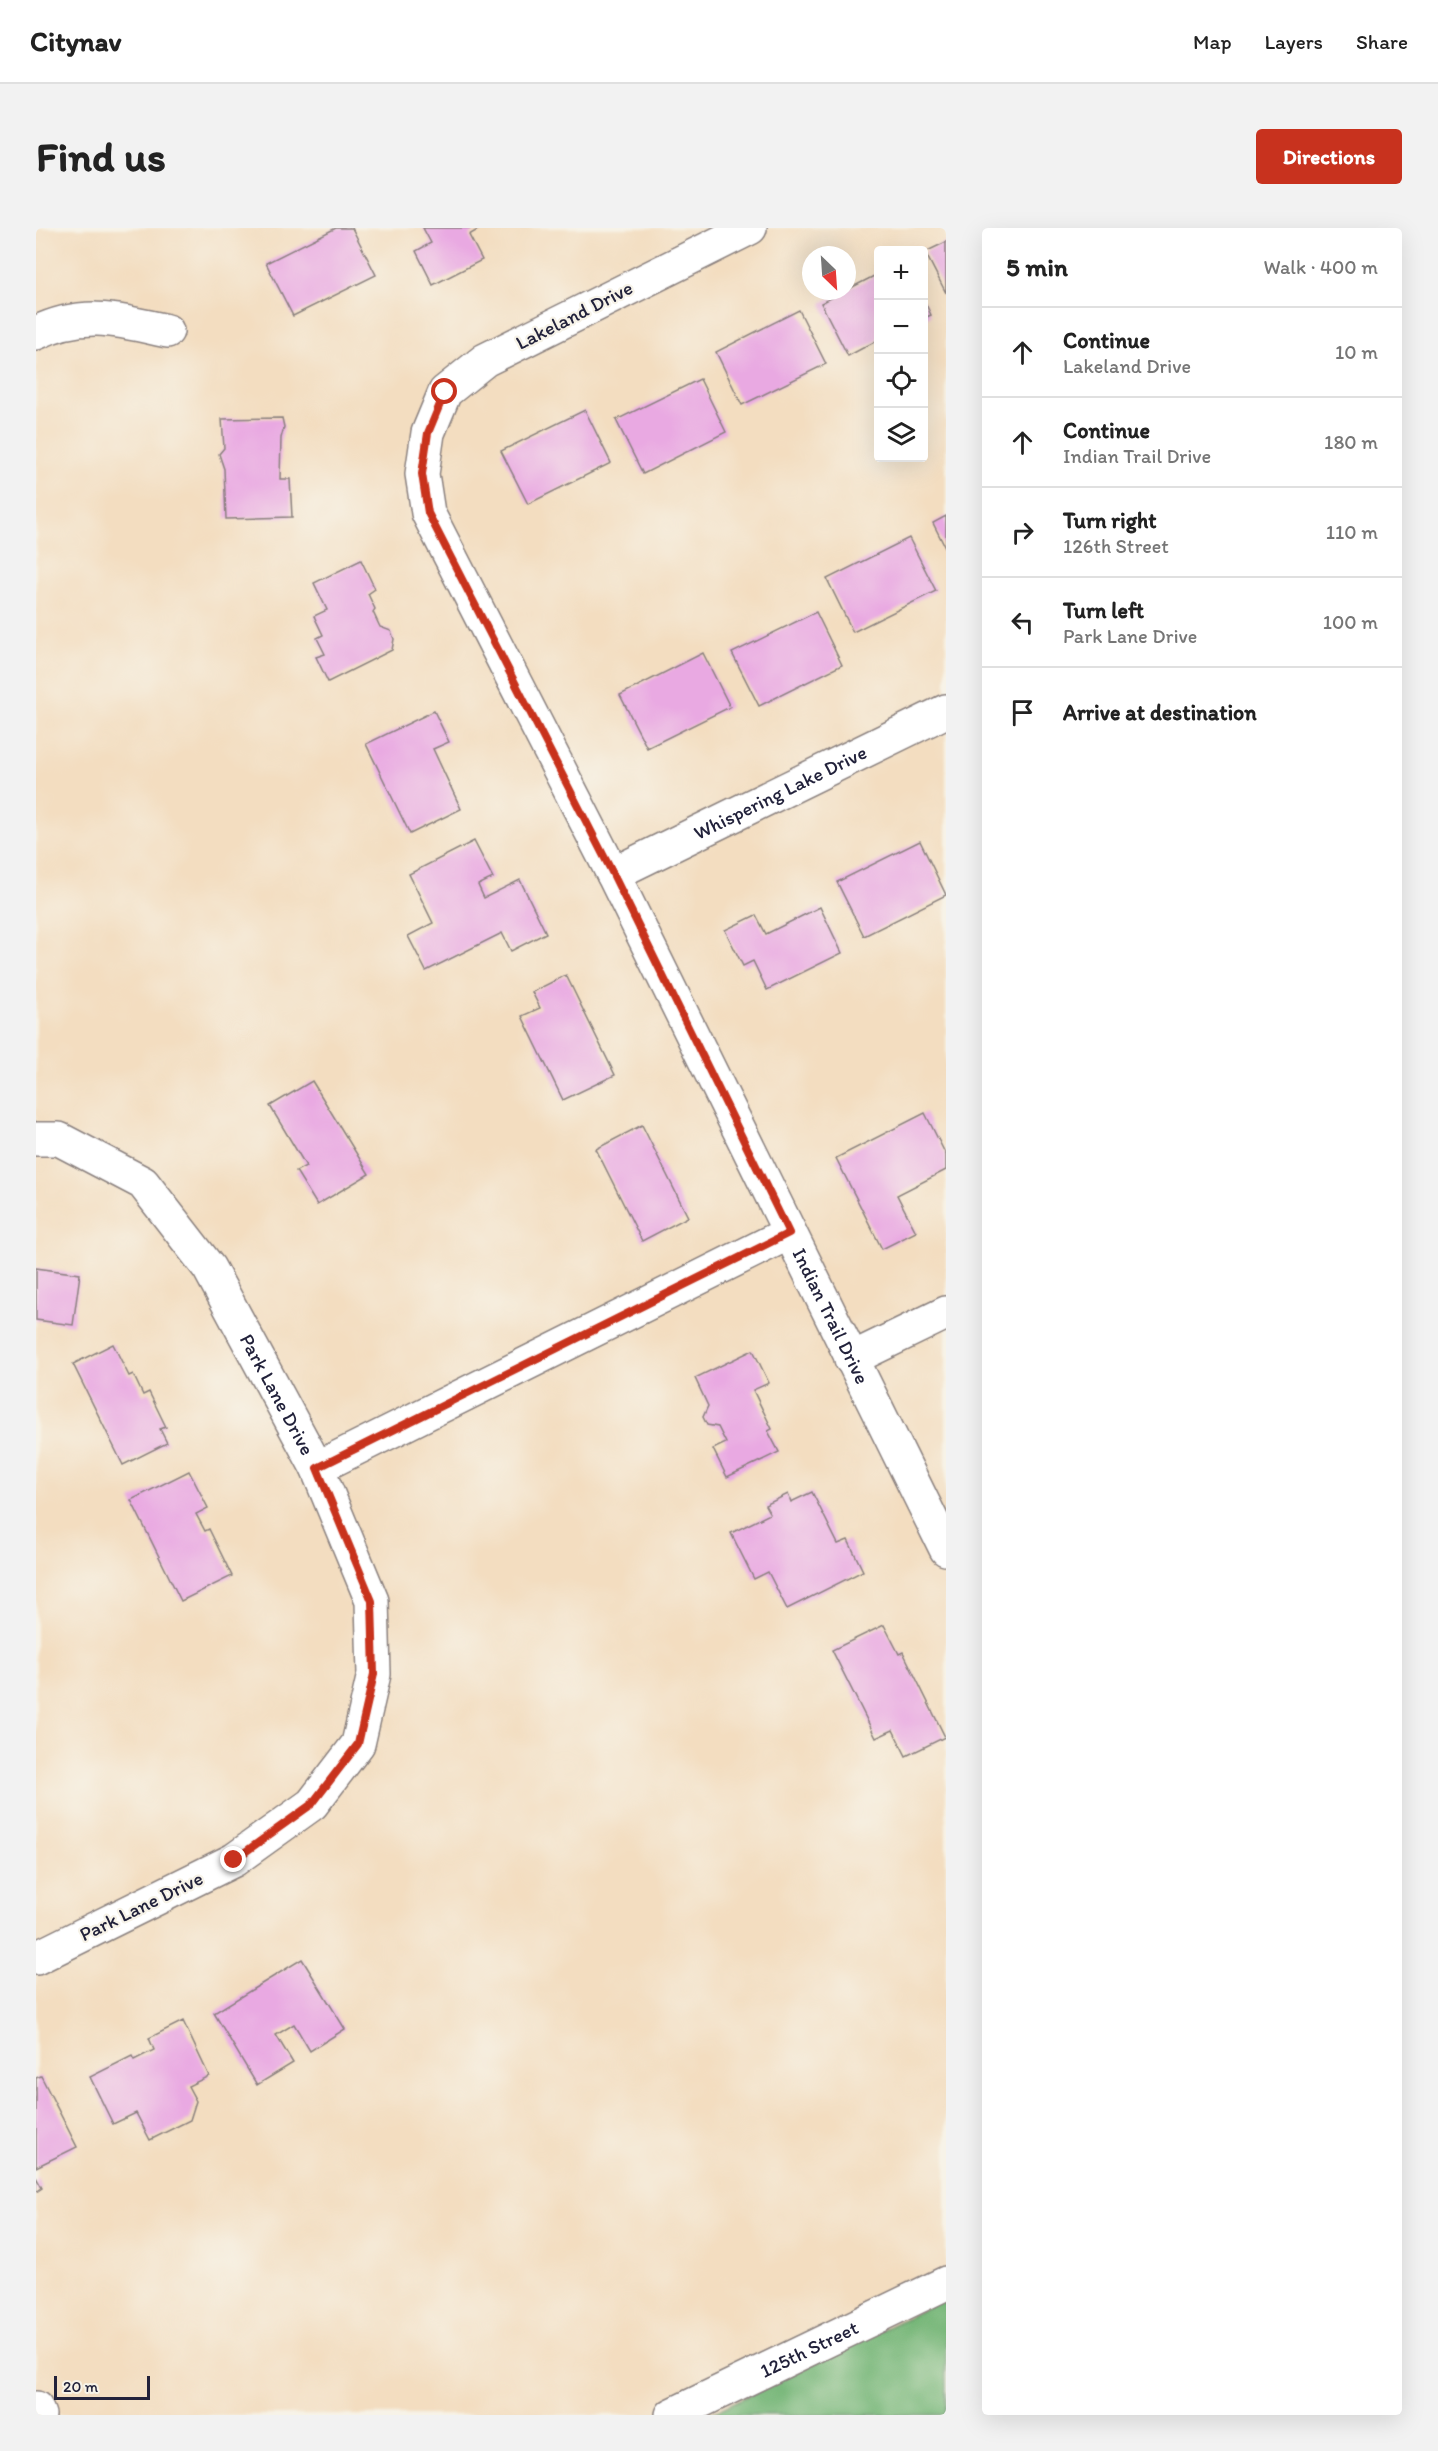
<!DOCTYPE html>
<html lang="en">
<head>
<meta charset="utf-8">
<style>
	body { margin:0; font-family:Itim,sans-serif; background:#f2f2f2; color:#222 }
	.controls { position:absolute; right:18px; top:18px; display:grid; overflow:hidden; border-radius:6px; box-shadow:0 6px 24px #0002 }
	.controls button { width:54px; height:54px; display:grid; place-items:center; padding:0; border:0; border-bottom:2px solid #e0e0e0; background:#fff; color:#222; font:30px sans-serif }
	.compass { position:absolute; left:766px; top:18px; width:54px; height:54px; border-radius:50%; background:#fff; box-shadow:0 6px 24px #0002; rotate:155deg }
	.scale { position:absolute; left:18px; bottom:15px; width:96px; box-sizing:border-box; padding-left:6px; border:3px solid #22223b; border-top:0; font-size:16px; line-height:21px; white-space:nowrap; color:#22223b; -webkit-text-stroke:4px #f7f3e8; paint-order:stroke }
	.stop { position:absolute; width:18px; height:18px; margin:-14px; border:4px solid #c8321e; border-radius:50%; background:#fff }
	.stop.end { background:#c8321e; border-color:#fff; box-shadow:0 2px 6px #0008 }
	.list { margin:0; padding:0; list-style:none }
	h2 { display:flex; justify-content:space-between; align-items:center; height:78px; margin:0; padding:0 24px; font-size:26px }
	h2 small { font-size:20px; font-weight:400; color:#767676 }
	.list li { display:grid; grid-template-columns:39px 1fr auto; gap:18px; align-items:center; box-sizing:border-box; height:90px; padding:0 24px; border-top:2px solid #e0e0e0 }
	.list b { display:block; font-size:22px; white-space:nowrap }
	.list p { margin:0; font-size:20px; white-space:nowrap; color:#767676 }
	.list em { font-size:20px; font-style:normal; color:#767676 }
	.icon { flex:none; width:33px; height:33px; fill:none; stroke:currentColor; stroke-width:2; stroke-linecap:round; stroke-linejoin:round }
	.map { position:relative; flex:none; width:910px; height:2187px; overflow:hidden; border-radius:6px }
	header { display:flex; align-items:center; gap:36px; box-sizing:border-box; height:84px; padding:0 30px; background:#fff; border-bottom:2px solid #e0e0e0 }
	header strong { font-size:28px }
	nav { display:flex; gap:33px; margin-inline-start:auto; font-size:21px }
	.intro { display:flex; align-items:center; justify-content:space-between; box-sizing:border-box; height:144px; padding:0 36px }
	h1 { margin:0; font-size:42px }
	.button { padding:15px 27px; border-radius:6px; background:#c8321e; color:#fff; font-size:21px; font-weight:700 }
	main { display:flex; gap:36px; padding:0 36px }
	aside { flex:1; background:#fff; border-radius:6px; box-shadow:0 6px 24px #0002 }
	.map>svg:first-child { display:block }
</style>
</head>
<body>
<header>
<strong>Citynav</strong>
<nav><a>Map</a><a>Layers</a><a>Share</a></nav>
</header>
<div class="intro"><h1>Find us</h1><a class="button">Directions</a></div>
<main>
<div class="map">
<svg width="910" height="2187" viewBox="0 0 910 2187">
	<rect width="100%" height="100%" fill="#f7f3e8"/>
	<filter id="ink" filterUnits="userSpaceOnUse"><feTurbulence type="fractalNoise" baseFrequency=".0167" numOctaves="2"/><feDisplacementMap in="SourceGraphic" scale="12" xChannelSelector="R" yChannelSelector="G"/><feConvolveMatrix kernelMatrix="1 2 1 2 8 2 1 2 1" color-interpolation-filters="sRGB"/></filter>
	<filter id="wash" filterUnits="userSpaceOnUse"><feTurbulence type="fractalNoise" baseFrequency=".008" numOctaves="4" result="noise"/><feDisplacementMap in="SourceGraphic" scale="24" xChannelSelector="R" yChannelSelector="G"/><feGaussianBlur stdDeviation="1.35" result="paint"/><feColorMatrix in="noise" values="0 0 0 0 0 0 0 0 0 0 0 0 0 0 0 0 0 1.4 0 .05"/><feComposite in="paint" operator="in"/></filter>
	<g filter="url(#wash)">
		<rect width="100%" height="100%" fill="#f3ddc0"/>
		<path fill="#75b677" stroke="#4c6c59" stroke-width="1.5" d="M 910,2070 L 910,2187 L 672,2187 Z"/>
		<g id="blocks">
			<g fill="#e9a9e2">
				<path d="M 300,0 L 316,0 L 340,47 L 257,88 L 230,35 Z"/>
				<path d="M 387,0 L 445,0 L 433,7 L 446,32 L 397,57 L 380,23 L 395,15 Z"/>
				<path d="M 910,14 L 910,65 L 889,24 Z"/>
				<path d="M 842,46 L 842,112 L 812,128 L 785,75 Z"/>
				<path d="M 888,72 L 895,87 L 888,90 Z"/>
				<path d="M 763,82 L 790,136 L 706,177 L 680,124 Z"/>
				<path d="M 664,151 L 690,204 L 607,246 L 580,192 Z"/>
				<path d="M 549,182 L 575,235 L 492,276 L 465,223 Z"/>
				<path d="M 246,190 L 248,199 L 245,210 L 244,251 L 254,251 L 256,289 L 190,291 L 188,241 L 183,226 L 188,220 L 186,191 Z"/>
				<path d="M 910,288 L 910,321 L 897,295 Z"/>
				<path d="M 873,310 L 900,363 L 817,404 L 791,351 Z"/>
				<path d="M 325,332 L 339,361 L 332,366 L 339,381 L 337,384 L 344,399 L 355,403 L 358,411 L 356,422 L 292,454 L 280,429 L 289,426 L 281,410 L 287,407 L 278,388 L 291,382 L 278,355 Z"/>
				<path d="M 780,384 L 806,437 L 723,478 L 696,425 Z"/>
				<path d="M 667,425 L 694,479 L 611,520 L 584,467 Z"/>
				<path d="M 398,483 L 413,514 L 397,521 L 425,581 L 374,606 L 330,516 Z"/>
				<path d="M 438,613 L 457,650 L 442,657 L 448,670 L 484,652 L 510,705 L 475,723 L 466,705 L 390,743 L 372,708 L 397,695 L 373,646 Z"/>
				<path d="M 884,613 L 910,667 L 828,708 L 801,654 Z"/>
				<path d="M 784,679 L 806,725 L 731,762 L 717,733 L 707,738 L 689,702 L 720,687 L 730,706 Z"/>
				<path d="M 530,747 L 579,847 L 527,872 L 486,788 L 504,780 L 496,764 Z"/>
				<path d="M 276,853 L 333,946 L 281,977 L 260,943 L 270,938 L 234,878 Z"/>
				<path d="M 889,885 L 910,927 L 910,942 L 861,967 L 880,1004 L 846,1021 L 800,930 Z"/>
				<path d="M 606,897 L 652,989 L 606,1013 L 560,921 Z"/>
				<path d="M 0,1040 L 44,1046 L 37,1097 L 0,1092 Z"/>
				<path d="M 77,1116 L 93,1148 L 97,1146 L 107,1167 L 113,1164 L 130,1199 L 124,1201 L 131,1215 L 87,1237 L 37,1136 Z"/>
				<path d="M 717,1122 L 733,1155 L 717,1162 L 736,1201 L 732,1203 L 743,1224 L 691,1249 L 677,1221 L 690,1215 L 682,1199 L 671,1197 L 667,1189 L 672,1178 L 659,1150 Z"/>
				<path d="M 153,1243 L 172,1280 L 160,1286 L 169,1303 L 173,1301 L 196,1348 L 145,1373 L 95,1272 Z"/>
				<path d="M 776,1264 L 802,1316 L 812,1312 L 827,1343 L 751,1381 L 732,1344 L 718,1351 L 695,1305 L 734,1286 L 729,1277 L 752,1266 L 755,1274 Z"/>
				<path d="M 848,1397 L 863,1426 L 867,1424 L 909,1509 L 870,1528 L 857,1502 L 840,1510 L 796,1422 Z"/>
				<path d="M 266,1731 L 309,1801 L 274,1823 L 258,1796 L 240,1807 L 257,1835 L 221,1857 L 178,1785 Z"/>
				<path d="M 147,1793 L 173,1848 L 152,1858 L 160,1873 L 154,1892 L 114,1912 L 100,1885 L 77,1896 L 54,1849 L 96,1828 L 98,1832 L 118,1822 L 113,1810 Z"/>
				<path d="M 5,1848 L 41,1919 L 0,1939 L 0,1850 Z"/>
				<path d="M 0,1949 L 6,1960 L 0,1964 Z"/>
			</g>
		</g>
	</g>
	<g filter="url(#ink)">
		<use href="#blocks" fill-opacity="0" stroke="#8a807e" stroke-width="1.5"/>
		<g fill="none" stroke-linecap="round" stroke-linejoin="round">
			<g stroke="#8a807e" stroke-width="36">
				<g id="minor">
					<path id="s1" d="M 714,0 L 449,132 L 409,164 L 392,205 L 386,246 L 392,285 L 577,646 L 910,1321"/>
					<path d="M 0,105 C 47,82 82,92 131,103"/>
					<path id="s2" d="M 577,646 L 910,483"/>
					<path id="s3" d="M 0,911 L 23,911 L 107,955 L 173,1040 L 281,1240 L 336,1373 L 338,1446 L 322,1516 L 276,1576 L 198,1632 L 0,1730"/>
					<path d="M 815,1131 L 910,1085"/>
					<path d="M 281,1240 L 753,1005"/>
					<path d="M 0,2180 L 3,2187"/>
					<path id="s4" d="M 636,2187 L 910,2055"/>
				</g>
			</g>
			<use href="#minor" stroke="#fff" stroke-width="33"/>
		</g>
	</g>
	<g fill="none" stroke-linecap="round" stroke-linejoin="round" filter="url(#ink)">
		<path stroke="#c8321e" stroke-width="8" d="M 198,1632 L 276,1576 L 322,1516 L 338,1446 L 336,1373 L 281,1240 L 753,1005 L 577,646 L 392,285 L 386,246 L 392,205 L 409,164"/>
	</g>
	<g text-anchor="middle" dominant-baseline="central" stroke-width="4.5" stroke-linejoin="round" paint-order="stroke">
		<g font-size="20" fill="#22223b" stroke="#f7f3e8">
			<text transform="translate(538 87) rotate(-27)">Lakeland Drive</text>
			<text stroke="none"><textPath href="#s2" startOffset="186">Whispering Lake Drive</textPath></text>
			<text stroke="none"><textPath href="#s1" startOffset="1371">Indian Trail Drive</textPath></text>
			<text stroke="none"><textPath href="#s3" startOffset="369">Park Lane Drive</textPath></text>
			<text transform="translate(105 1678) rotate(-26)">Park Lane Drive</text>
			<text stroke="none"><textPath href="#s4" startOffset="152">125th Street</textPath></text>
		</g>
	</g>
</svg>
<div class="controls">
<button>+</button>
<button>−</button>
<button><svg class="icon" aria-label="locate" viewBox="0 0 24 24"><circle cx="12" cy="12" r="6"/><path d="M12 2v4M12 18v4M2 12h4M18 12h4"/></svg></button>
<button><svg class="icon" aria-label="layers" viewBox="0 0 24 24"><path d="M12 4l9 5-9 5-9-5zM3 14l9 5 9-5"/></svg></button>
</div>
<svg class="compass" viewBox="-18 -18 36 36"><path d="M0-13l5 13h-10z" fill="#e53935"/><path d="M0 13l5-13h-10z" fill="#767676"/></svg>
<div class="scale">20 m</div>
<div class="stop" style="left:409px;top:164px"></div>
<div class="stop end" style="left:198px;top:1632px"></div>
</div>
<aside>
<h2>5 min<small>Walk · 400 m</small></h2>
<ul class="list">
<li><svg class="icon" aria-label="ahead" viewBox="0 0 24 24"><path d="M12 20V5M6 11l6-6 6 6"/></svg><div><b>Continue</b><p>Lakeland Drive</p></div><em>10 m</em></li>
<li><svg class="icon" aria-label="ahead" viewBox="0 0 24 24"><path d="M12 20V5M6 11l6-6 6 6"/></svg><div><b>Continue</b><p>Indian Trail Drive</p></div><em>180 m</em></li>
<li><svg class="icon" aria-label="right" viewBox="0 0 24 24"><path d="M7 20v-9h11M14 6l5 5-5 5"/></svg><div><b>Turn right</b><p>126th Street</p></div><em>110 m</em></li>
<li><svg class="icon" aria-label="left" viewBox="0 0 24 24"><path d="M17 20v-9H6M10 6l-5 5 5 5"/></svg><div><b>Turn left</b><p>Park Lane Drive</p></div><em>100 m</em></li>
<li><svg class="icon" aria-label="arrive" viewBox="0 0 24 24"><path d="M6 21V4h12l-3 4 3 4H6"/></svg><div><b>Arrive at destination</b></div></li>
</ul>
</aside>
</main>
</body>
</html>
